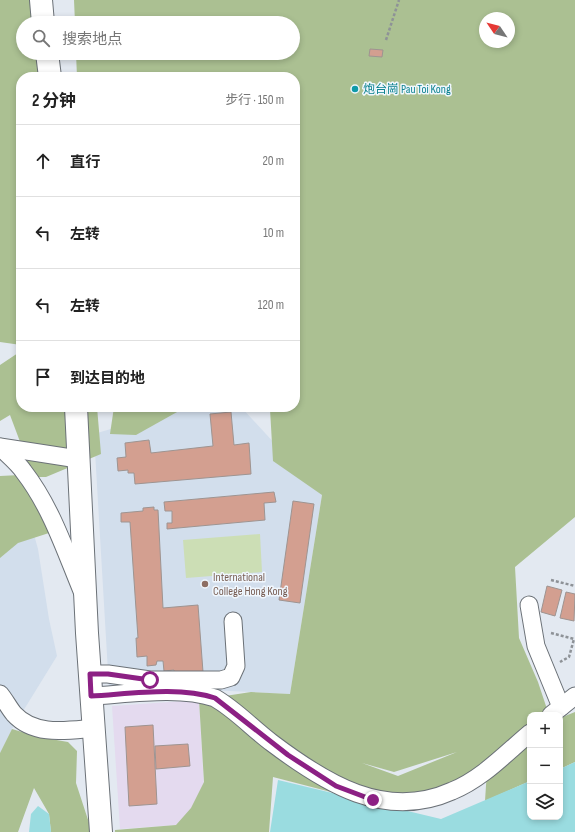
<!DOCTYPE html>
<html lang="zh">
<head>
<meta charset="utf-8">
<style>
	body { margin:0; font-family:"Sofia Sans Condensed","Noto Sans SC",sans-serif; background:#f2f2f2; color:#222 }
	.controls { position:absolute; right:12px; bottom:12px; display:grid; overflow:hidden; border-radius:8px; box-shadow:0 2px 6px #0003 }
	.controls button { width:36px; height:36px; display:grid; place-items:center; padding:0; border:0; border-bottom:1px solid #e0e0e0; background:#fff; color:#222; font:20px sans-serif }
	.compass { position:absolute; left:479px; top:12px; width:36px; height:36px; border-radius:50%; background:#fff; box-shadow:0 2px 6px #0003; rotate:305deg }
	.stop { position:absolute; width:12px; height:12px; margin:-9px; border:3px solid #8c2084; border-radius:50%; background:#fff }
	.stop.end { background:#8c2084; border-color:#fff; box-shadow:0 1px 4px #0008 }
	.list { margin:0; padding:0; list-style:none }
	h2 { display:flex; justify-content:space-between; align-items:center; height:52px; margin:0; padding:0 16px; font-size:17px }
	h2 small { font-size:13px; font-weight:400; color:#767676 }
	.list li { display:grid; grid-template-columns:26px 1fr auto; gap:12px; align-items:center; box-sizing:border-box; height:72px; padding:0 16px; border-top:1px solid #e0e0e0 }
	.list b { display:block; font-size:15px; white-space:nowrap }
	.list em { font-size:13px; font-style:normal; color:#767676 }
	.icon { flex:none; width:22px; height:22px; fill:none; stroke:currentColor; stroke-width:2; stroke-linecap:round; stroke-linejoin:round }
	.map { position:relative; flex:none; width:575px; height:832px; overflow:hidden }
	.search { position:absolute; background:#fff; box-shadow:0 2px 6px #0003; left:16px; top:16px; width:284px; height:44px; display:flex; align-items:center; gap:10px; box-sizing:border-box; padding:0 14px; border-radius:22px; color:#767676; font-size:15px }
	.panel { position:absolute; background:#fff; box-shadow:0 2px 6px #0003; left:16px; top:72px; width:284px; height:340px; border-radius:16px }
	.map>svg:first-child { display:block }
</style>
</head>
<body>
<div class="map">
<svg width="575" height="832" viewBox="0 0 575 832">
	<rect width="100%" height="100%" fill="#e3e9f1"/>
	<g fill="#d2deec">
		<path d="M 184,407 L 241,407 L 322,495 L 290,694 L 168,688 L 109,689 L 94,434 Z"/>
		<path d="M 28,513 L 38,549 L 49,619 L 57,656 L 12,729 L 0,753 L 0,542 Z"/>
	</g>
	<path fill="#e4daef" d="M 199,700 L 206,823 L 120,829 L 112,706 Z"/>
	<path fill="#ccdeb5" d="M 260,534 L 262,572 L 186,578 L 183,540 Z"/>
	<g fill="#abc092" fill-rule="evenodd">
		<path d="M 0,0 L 38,0 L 43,23 L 23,23 L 23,53 L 49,53 L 55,77 L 21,77 L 21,345 L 0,342 Z"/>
		<path d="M 74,0 L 575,0 L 575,517 L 515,567 L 519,638 L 538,682 L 549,715 L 530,715 L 530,781 L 485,801 L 487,770 L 421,801 L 358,799 L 273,777 L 269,832 L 115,832 L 115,830 L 176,825 L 191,808 L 204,782 L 199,700 L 251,692 L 290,694 L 322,495 L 273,461 L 270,409 L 267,407 L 295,407 L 295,77 L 77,77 L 76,53 L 293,53 L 293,23 L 75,23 ZM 485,18 L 509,18 L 509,42 L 485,42 ZM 457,752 L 398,776 L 362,763 L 394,772 Z"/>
		<path d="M 21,351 L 21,407 L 97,407 L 101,454 L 46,477 L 39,477 L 37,493 L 49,533 L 18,543 L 0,558 L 0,476 L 20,475 L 28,463 L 10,415 L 0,421 L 0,365 Z"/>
		<path d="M 114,407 L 186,407 L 136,435 L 110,434 Z"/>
		<path d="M 575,712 L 575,762 L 560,769 L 560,718 Z"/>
		<path d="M 12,729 L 39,737 L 68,742 L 77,751 L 76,783 L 92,832 L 51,832 L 49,814 L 34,788 L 18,832 L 0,832 L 0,753 Z"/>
	</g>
	<g fill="#9adce0">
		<path d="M 575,762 L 575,832 L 270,832 L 278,780 L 441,819 L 530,781 L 530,817 L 560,817 L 560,769 Z"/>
		<path d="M 38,806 L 49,814 L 51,832 L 29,832 L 31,814 Z"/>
	</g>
	<g fill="#d39f90" stroke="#9e9491">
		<path d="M 370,49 L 383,50 L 382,57 L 369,56 Z"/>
		<path d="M 231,412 L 234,445 L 249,443 L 251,474 L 135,484 L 134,473 L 128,473 L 128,470 L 118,471 L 117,458 L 126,457 L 125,443 L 149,440 L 151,453 L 213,446 L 210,414 Z"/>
		<path d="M 274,492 L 276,502 L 264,503 L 265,520 L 167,529 L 167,523 L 172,523 L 172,511 L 165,511 L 164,502 Z"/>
		<path d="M 293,501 L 314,504 L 300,603 L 279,600 Z"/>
		<path d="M 154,507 L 154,510 L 158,510 L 163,608 L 198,605 L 203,672 L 174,676 L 174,670 L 164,671 L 163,661 L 157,661 L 156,665 L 147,666 L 147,656 L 137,657 L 136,638 L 138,638 L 130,522 L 121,522 L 121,513 L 143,511 L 143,508 Z"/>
		<path d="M 547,586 L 562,590 L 555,616 L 541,612 Z"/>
		<path d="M 566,592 L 575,594 L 574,621 L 560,618 Z"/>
		<path d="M 153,725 L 157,804 L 129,806 L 125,727 Z"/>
		<path d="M 188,744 L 190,766 L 156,769 L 155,746 Z"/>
	</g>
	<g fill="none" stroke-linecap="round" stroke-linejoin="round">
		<g stroke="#6b7177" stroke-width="19">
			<g id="minor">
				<path d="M 0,447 C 8,455 18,463 24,472 C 51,507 65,550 82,591"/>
				<path d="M 0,447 L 78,459"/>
				<path d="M 529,605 L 536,646 L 561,707"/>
				<path d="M 90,674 L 108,674 L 150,680 L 221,680 L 231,677 L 236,666 L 233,621"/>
				<path d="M 0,694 C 5,700 9,708 14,714 C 35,737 69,730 95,728"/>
				<path d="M 91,696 C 129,694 179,686 215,698 C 236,710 253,729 272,743 C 325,783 385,821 452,791 C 482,779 506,753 530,733"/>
				<path d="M 551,715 L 575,696"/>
			</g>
		</g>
		<g stroke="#6b7177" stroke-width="24">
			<g id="major">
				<path d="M 41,0 L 43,23"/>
				<path d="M 47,53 L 50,77"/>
				<path d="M 76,407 L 87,633 L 101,832"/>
			</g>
		</g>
		<g stroke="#8e9297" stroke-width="2.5" stroke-dasharray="3 2" stroke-linecap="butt">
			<path d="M 386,40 L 399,0"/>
			<path d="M 551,580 L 575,586"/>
			<path d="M 551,633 L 574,639 L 569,657 L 560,662"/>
		</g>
		<use href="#minor" stroke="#fff" stroke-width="17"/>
		<use href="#major" stroke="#fff" stroke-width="22"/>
	</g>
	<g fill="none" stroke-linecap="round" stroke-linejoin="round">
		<path stroke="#8c2084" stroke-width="5" d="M 150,680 L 108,674 L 90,674 L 91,696 C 129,694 179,686 215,698 L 288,755 L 336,786 L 373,800"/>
	</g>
	<circle fill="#0f9aa8" stroke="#f0f7fe" stroke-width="1.5" cx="355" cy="89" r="4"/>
	<circle fill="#8d6e63" stroke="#f0f7fe" stroke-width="1.5" cx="205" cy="584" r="4"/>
	<g text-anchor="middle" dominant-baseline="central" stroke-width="3" stroke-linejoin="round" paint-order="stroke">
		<g font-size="12" fill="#0d838f" stroke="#f0f7fe" text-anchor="start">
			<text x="363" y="89">炮台崗 Pau Toi Kong</text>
		</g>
		<g font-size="12" fill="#785e54" stroke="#f0f7fe" text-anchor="start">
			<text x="213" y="577">International<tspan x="213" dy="14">College Hong Kong</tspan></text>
		</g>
	</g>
</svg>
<div class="controls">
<button>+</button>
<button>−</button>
<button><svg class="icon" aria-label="layers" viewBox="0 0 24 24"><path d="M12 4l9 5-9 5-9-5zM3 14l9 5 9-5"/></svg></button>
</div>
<svg class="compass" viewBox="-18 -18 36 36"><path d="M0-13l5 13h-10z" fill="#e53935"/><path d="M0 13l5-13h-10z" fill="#767676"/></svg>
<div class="stop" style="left:150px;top:680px"></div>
<div class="stop end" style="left:373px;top:800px"></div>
<div class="search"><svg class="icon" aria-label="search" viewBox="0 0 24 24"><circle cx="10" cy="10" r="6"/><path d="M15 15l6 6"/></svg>搜索地点</div>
<section class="panel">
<h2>2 分钟<small>步行 · 150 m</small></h2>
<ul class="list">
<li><svg class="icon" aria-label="ahead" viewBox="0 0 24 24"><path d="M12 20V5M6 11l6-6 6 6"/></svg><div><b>直行</b></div><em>20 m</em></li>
<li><svg class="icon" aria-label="left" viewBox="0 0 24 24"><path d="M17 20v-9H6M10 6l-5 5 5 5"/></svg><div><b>左转</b></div><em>10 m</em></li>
<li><svg class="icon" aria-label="left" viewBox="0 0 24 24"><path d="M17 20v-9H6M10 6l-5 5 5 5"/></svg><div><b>左转</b></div><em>120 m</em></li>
<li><svg class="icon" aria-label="arrive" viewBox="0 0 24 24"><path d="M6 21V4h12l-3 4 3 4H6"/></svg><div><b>到达目的地</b></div></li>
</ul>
</section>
</div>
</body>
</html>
